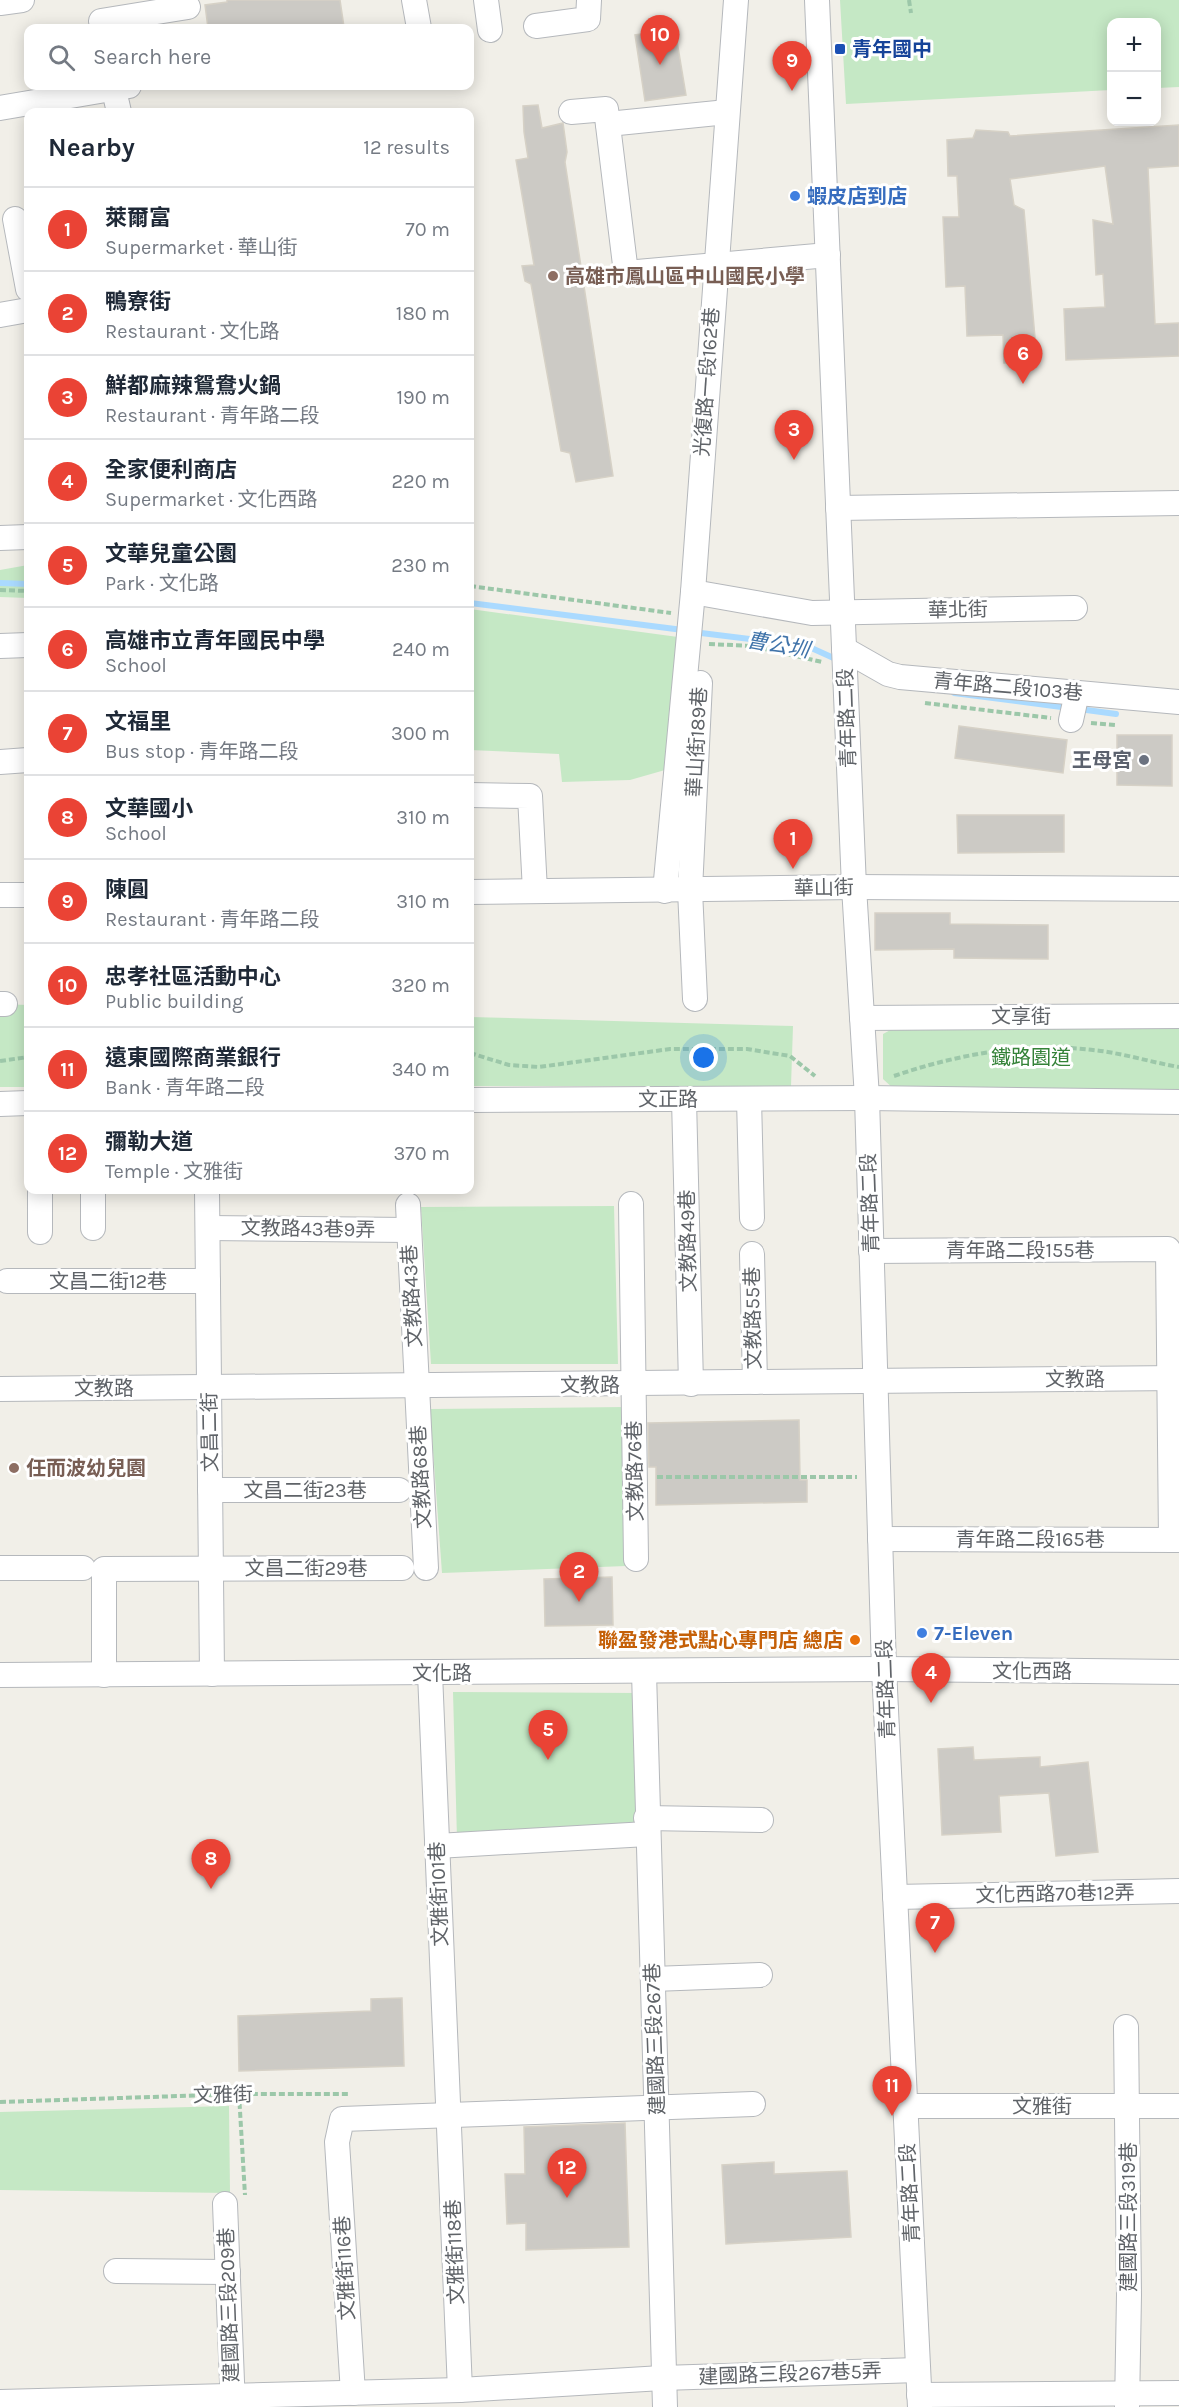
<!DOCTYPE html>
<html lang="en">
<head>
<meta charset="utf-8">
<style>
	body { margin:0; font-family:Karla,"Noto Sans TC",sans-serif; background:#f6f6f7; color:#1f2937 }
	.controls { position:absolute; right:18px; top:18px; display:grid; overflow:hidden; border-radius:12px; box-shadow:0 3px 15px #0003 }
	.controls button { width:54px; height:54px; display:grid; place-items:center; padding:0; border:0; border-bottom:2px solid #e0e1e3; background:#fff; color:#1f2937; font:30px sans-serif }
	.you { position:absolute; left:704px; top:1058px; width:21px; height:21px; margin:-15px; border:4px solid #fff; border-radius:50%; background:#1a73e8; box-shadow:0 0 0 9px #1a73e833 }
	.badge { display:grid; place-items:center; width:39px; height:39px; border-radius:50%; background:#ea4335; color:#fff; font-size:20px; font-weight:700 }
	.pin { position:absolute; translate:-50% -50px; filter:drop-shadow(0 2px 3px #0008) }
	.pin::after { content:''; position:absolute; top:32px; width:21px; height:18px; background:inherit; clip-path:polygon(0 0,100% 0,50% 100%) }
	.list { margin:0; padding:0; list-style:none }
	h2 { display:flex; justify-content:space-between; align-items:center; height:78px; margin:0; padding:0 24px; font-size:26px }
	h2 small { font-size:20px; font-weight:400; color:#747a83 }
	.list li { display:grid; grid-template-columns:39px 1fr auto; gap:18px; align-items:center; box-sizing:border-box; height:84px; padding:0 24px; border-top:2px solid #e0e1e3 }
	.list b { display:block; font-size:22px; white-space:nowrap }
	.list p { margin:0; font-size:20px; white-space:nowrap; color:#747a83 }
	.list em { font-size:20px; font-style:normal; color:#747a83 }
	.icon { flex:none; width:33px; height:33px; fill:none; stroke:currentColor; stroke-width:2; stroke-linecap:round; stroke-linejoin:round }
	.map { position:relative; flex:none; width:1179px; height:2407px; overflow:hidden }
	.search { position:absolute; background:#fff; box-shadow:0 3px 15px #0003; left:24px; top:24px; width:450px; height:66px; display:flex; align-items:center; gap:15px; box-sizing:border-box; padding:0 21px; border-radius:12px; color:#747a83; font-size:22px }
	.panel { position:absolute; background:#fff; box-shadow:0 3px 15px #0003; left:24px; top:108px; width:450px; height:1086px; border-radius:12px }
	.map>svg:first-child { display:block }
</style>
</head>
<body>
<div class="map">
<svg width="1179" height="2407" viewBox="0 0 1179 2407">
	<rect width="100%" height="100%" fill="#f1efe8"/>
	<g fill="#c5e8c5">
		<path d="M 840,0 L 1179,0 L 1179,87 L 1157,88 L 1156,22 L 1112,22 L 1111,90 L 846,104 Z"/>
		<path d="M 28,565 L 28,598 L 0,597 L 0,570 Z"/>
		<path d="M 470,609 L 678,637 L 665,770 L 630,780 L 562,782 L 559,754 L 470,750 Z"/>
		<path d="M 0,1004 L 28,1005 L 28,1087 L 0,1087 Z"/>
		<path d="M 470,1017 L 793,1026 L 791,1086 L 470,1086 Z"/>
		<path d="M 1179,1025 L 1179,1089 L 895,1090 L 883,1079 L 883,1034 L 896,1027 Z"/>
		<path d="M 614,1206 L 618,1364 L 431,1364 L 421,1207 Z"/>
		<path d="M 625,1407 L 626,1566 L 442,1573 L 430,1409 Z"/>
		<path d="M 453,1692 L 639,1693 L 643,1826 L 457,1839 Z"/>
		<path d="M 229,2106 L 230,2193 L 0,2190 L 0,2112 Z"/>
	</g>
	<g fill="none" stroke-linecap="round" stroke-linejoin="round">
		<g stroke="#aadaff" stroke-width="6">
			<path d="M 0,583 L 28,584"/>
			<path d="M 470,603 L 683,630"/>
			<path d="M 693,632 L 807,646 L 838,660"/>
			<path d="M 954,693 L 1069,708"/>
			<path d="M 1079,709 L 1116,714"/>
		</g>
	</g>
	<g fill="#cccac5" stroke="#d6d1c6" stroke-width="1.5">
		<path d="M 227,0 L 340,0 L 344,27 L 208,28 L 205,5 L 227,2 Z"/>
		<path d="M 675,29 L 686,95 L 645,101 L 635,35 Z"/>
		<path d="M 538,105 L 542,128 L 563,123 L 567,152 L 565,162 L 613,476 L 576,482 L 570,453 L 561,451 L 531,284 L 525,281 L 522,266 L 534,265 L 516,160 L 528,158 L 524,132 L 523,106 Z"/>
		<path d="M 1179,125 L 1179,166 L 1148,168 L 1155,324 L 1179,323 L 1179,356 L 1066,360 L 1064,309 L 1105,307 L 1103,274 L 1096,275 L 1093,220 L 1113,224 L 1105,166 L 1010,179 L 1014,205 L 1024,210 L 1037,361 L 1004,363 L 1003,335 L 967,336 L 965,286 L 946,287 L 943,217 L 959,217 L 957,176 L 948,176 L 947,140 L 973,138 L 976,130 L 1008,132 L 1010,136 Z"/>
		<path d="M 959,726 L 1067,740 L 1063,773 L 955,758 Z"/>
		<path d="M 1117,735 L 1172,735 L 1172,786 L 1117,785 Z"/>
		<path d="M 957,815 L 1064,815 L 1064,852 L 958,853 Z"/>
		<path d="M 875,913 L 950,913 L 950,924 L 1048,925 L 1048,959 L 954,958 L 954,949 L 875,950 Z"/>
		<path d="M 799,1420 L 800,1480 L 807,1480 L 807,1502 L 656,1505 L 656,1467 L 649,1467 L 648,1423 Z"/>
		<path d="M 612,1577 L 613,1625 L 545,1626 L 544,1579 Z"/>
		<path d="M 973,1747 L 974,1760 L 1040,1757 L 1040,1767 L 1088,1762 L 1098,1852 L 1056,1856 L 1049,1793 L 999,1796 L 1001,1832 L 942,1835 L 938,1749 Z"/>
		<path d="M 402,1998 L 404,2066 L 239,2071 L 238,2016 L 371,2011 L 371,1999 Z"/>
		<path d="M 625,2123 L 629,2247 L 526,2250 L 526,2223 L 507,2224 L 505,2174 L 525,2174 L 524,2127 Z"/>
		<path d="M 774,2162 L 774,2174 L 847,2171 L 851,2237 L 726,2244 L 722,2165 Z"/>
	</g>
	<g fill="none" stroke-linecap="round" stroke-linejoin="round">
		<g stroke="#b5b8bc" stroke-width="26">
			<g id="minor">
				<path d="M 414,0 L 419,28"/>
				<path d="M 486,0 L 490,30"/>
				<path d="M 817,0 L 854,887 L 867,1098 L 884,1669 L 920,2407"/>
				<path d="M 0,3 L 22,0"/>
				<path d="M 101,21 L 188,7"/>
				<path d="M 536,26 L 588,19 L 589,0"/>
				<path d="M 113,86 L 119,112"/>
				<path d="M 0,108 L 129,86"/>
				<path d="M 571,112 L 606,109 L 626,273 L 828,255"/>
				<path d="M 608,124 L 727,112"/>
				<path d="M 15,219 L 28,289"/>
				<path d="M 0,315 L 28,310"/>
				<path d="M 838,508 L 1179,503"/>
				<path d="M 0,538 L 28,537"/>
				<path d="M 693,592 L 812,613 L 1075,608"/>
				<path d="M 0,646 L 28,645"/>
				<path d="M 844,649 L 888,674 L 900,677 L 1179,702"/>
				<path d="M 1071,720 L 1077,693"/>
				<path d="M 0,762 L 28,760"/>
				<path d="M 470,795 L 530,796 L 535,891"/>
				<path d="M 665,891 L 693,592 L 736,0"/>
				<path d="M 470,892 L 854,887 L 1179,889"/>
				<path d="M 0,895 L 28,895"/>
				<path d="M 695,999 L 690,890 L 700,683"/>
				<path d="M 0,1004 L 5,1004"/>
				<path d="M 862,1018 L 1179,1016"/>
				<path d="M 684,1099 L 691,1384"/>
				<path d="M 749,1099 L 752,1218"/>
				<path d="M 470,1100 L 867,1098 L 1179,1102"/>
				<path d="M 0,1104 L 28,1103"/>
				<path d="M 40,1190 L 40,1232"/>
				<path d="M 93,1190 L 93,1228"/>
				<path d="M 207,1190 L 212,1674"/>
				<path d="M 631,1204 L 636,1559"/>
				<path d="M 408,1205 L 426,1568"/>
				<path d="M 208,1228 L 409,1230"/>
				<path d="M 871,1251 L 1168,1249 L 1171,1540"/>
				<path d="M 752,1254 L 755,1382"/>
				<path d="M 7,1281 L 208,1281"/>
				<path d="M 0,1389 L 1179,1378"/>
				<path d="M 210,1490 L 399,1490"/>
				<path d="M 880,1539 L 1179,1540"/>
				<path d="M 0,1568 L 83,1568"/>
				<path d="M 644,1672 L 665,2407"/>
				<path d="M 430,1673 L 460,2390"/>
				<path d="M 0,1675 L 884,1669 L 1179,1672"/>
				<path d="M 104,1675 L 104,1569 L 402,1568"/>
				<path d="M 646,1818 L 761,1820"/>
				<path d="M 437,1846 L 647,1834"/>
				<path d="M 895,1897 L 1179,1891"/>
				<path d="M 653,1979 L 760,1975"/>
				<path d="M 1126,2027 L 1129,2295 L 1127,2407"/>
				<path d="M 906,2106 L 1179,2106"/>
				<path d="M 225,2204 L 233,2407"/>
				<path d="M 116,2271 L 228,2272"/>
				<path d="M 353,2393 L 337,2142 L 342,2119 L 753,2104"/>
				<path d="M 919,2395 L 1179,2393"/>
				<path d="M 0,2402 L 460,2390 L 662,2378 L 918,2370"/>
			</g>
		</g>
		<g stroke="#9cc7a9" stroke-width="4" stroke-dasharray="6 3" stroke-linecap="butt">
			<path d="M 909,0 L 911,13"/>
			<path d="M 470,586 L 671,613"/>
			<path d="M 0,590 L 28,591"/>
			<path d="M 709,644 L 752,646 L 822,662"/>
			<path d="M 925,703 L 1051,718"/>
			<path d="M 1091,723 L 1115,725"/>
			<path d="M 470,1053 L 509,1065 L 539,1067 L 670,1049 L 747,1049 L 790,1056 L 815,1076"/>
			<path d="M 0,1061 L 28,1057"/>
			<path d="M 894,1076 C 958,1054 1026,1042 1093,1050 C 1122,1053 1150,1062 1179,1067"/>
			<path d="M 657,1477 L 857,1477"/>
			<path d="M 239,2094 L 245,2195"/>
			<path d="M 0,2102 L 239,2094 L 350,2094"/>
		</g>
		<use href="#minor" stroke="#fff" stroke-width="24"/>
	</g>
	<rect fill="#1a4fb4" stroke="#fff" stroke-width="2" x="834" y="43" width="12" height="12" rx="3"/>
	<g fill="#3f7fe0" stroke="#fff" stroke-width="2">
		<circle cx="795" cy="196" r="6"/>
		<circle cx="922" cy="1633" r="6"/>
	</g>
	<g fill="#8d6e63" stroke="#fff" stroke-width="2">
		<circle cx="553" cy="276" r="6"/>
		<circle cx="14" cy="1468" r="6"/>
	</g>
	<circle fill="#6b7280" stroke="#fff" stroke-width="2" cx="1144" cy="760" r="6"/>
	<circle fill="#e8710a" stroke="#fff" stroke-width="2" cx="855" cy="1640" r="6"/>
	<g text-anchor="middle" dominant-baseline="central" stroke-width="6" stroke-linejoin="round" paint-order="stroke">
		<g font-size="20" font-weight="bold" fill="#164399" stroke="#fff" text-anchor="start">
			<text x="852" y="49">青年國中</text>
		</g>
		<g font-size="20" font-weight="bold" fill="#366cbe" stroke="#fff" text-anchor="start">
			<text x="807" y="196">蝦皮店到店</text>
			<text x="934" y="1633">7-Eleven</text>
		</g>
		<g font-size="20" font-weight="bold" fill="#785e54" stroke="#fff" text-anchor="start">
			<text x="565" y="276">高雄市鳳山區中山國民小學</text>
			<text x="26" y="1468">任而波幼兒園</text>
		</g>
		<g font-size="20" fill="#5f6368" stroke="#fff">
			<text transform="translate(707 382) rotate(-86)">光復路一段162巷</text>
			<text transform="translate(958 610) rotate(-1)">華北街</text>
			<text transform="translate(1008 687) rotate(5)">青年路二段103巷</text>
			<text transform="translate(847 718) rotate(-92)">青年路二段</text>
			<text transform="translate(697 742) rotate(-87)">華山街189巷</text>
			<text transform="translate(824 888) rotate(-1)">華山街</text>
			<text x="1021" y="1016">文享街</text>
			<text x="668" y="1099">文正路</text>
			<text transform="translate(870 1203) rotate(-92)">青年路二段</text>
			<text transform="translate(308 1229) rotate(1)">文教路43巷9弄</text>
			<text transform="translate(688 1241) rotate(-91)">文教路49巷</text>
			<text x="1020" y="1250">青年路二段155巷</text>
			<text x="108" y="1281">文昌二街12巷</text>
			<text transform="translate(412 1296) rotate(-93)">文教路43巷</text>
			<text transform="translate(753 1318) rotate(-91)">文教路55巷</text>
			<text x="1075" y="1379">文教路</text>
			<text x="590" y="1385">文教路</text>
			<text x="104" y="1388">文教路</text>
			<text transform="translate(210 1432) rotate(-91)">文昌二街</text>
			<text transform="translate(635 1471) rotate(-91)">文教路76巷</text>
			<text transform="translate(421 1477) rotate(-93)">文教路68巷</text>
			<text x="305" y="1490">文昌二街23巷</text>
			<text x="1030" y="1539">青年路二段165巷</text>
			<text x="306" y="1568">文昌二街29巷</text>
			<text x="1032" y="1671">文化西路</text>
			<text x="442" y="1673">文化路</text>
			<text transform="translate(886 1689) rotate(-92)">青年路二段</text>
			<text transform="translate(439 1894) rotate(-92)">文雅街101巷</text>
			<text transform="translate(1055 1894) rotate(-1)">文化西路70巷12弄</text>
			<text transform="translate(655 2039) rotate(-92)">建國路三段267巷</text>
			<text transform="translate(223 2095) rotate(-1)">文雅街</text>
			<text x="1042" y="2106">文雅街</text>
			<text transform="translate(910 2193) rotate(-93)">青年路二段</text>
			<text transform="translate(1128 2217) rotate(-90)">建國路三段319巷</text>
			<text transform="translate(455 2252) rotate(-92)">文雅街118巷</text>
			<text transform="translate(345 2268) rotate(-93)">文雅街116巷</text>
			<text transform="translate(229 2305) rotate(-92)">建國路三段209巷</text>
			<text transform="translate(790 2374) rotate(-2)">建國路三段267巷5弄</text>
		</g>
		<g font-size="20" font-weight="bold" fill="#5b616d" stroke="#fff" text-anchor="end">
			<text x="1132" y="760">王母宮</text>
		</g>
		<g font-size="20" fill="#348238" stroke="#fff">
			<text x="1031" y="1057">鐵路園道</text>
		</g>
		<g font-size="20" font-weight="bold" fill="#c56008" stroke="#fff" text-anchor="end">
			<text x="843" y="1640">聯盈發港式點心專門店 總店</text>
		</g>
		<g font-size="21" font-style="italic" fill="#4174aa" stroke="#fff">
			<text transform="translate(778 645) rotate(10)">曹公圳</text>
		</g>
	</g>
</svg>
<div class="controls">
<button>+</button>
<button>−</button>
</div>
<div class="you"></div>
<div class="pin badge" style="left:793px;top:869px">1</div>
<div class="pin badge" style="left:579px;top:1602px">2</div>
<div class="pin badge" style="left:794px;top:460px">3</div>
<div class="pin badge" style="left:931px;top:1703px">4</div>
<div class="pin badge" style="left:548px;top:1760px">5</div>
<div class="pin badge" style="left:1023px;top:384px">6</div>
<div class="pin badge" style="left:935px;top:1953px">7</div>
<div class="pin badge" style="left:211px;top:1889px">8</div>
<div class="pin badge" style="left:792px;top:91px">9</div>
<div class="pin badge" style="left:660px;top:65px">10</div>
<div class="pin badge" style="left:892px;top:2116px">11</div>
<div class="pin badge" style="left:567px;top:2198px">12</div>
<div class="search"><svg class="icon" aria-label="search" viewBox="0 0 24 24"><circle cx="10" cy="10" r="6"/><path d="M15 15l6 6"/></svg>Search here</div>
<section class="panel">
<h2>Nearby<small>12 results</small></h2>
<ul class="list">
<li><span class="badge">1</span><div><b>萊爾富</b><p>Supermarket · 華山街</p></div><em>70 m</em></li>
<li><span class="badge">2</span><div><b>鴨寮街</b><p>Restaurant · 文化路</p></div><em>180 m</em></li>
<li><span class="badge">3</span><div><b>鮮都麻辣鴛鴦火鍋</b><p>Restaurant · 青年路二段</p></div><em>190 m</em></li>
<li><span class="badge">4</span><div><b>全家便利商店</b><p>Supermarket · 文化西路</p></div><em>220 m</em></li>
<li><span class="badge">5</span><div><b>文華兒童公園</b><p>Park · 文化路</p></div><em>230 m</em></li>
<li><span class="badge">6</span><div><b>高雄市立青年國民中學</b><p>School</p></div><em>240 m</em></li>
<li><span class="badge">7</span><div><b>文福里</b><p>Bus stop · 青年路二段</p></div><em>300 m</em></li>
<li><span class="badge">8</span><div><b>文華國小</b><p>School</p></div><em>310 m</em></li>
<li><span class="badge">9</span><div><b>陳圓</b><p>Restaurant · 青年路二段</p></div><em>310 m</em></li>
<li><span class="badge">10</span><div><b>忠孝社區活動中心</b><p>Public building</p></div><em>320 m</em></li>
<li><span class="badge">11</span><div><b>遠東國際商業銀行</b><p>Bank · 青年路二段</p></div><em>340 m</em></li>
<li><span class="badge">12</span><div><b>彌勒大道</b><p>Temple · 文雅街</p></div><em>370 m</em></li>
</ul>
</section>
</div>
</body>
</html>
